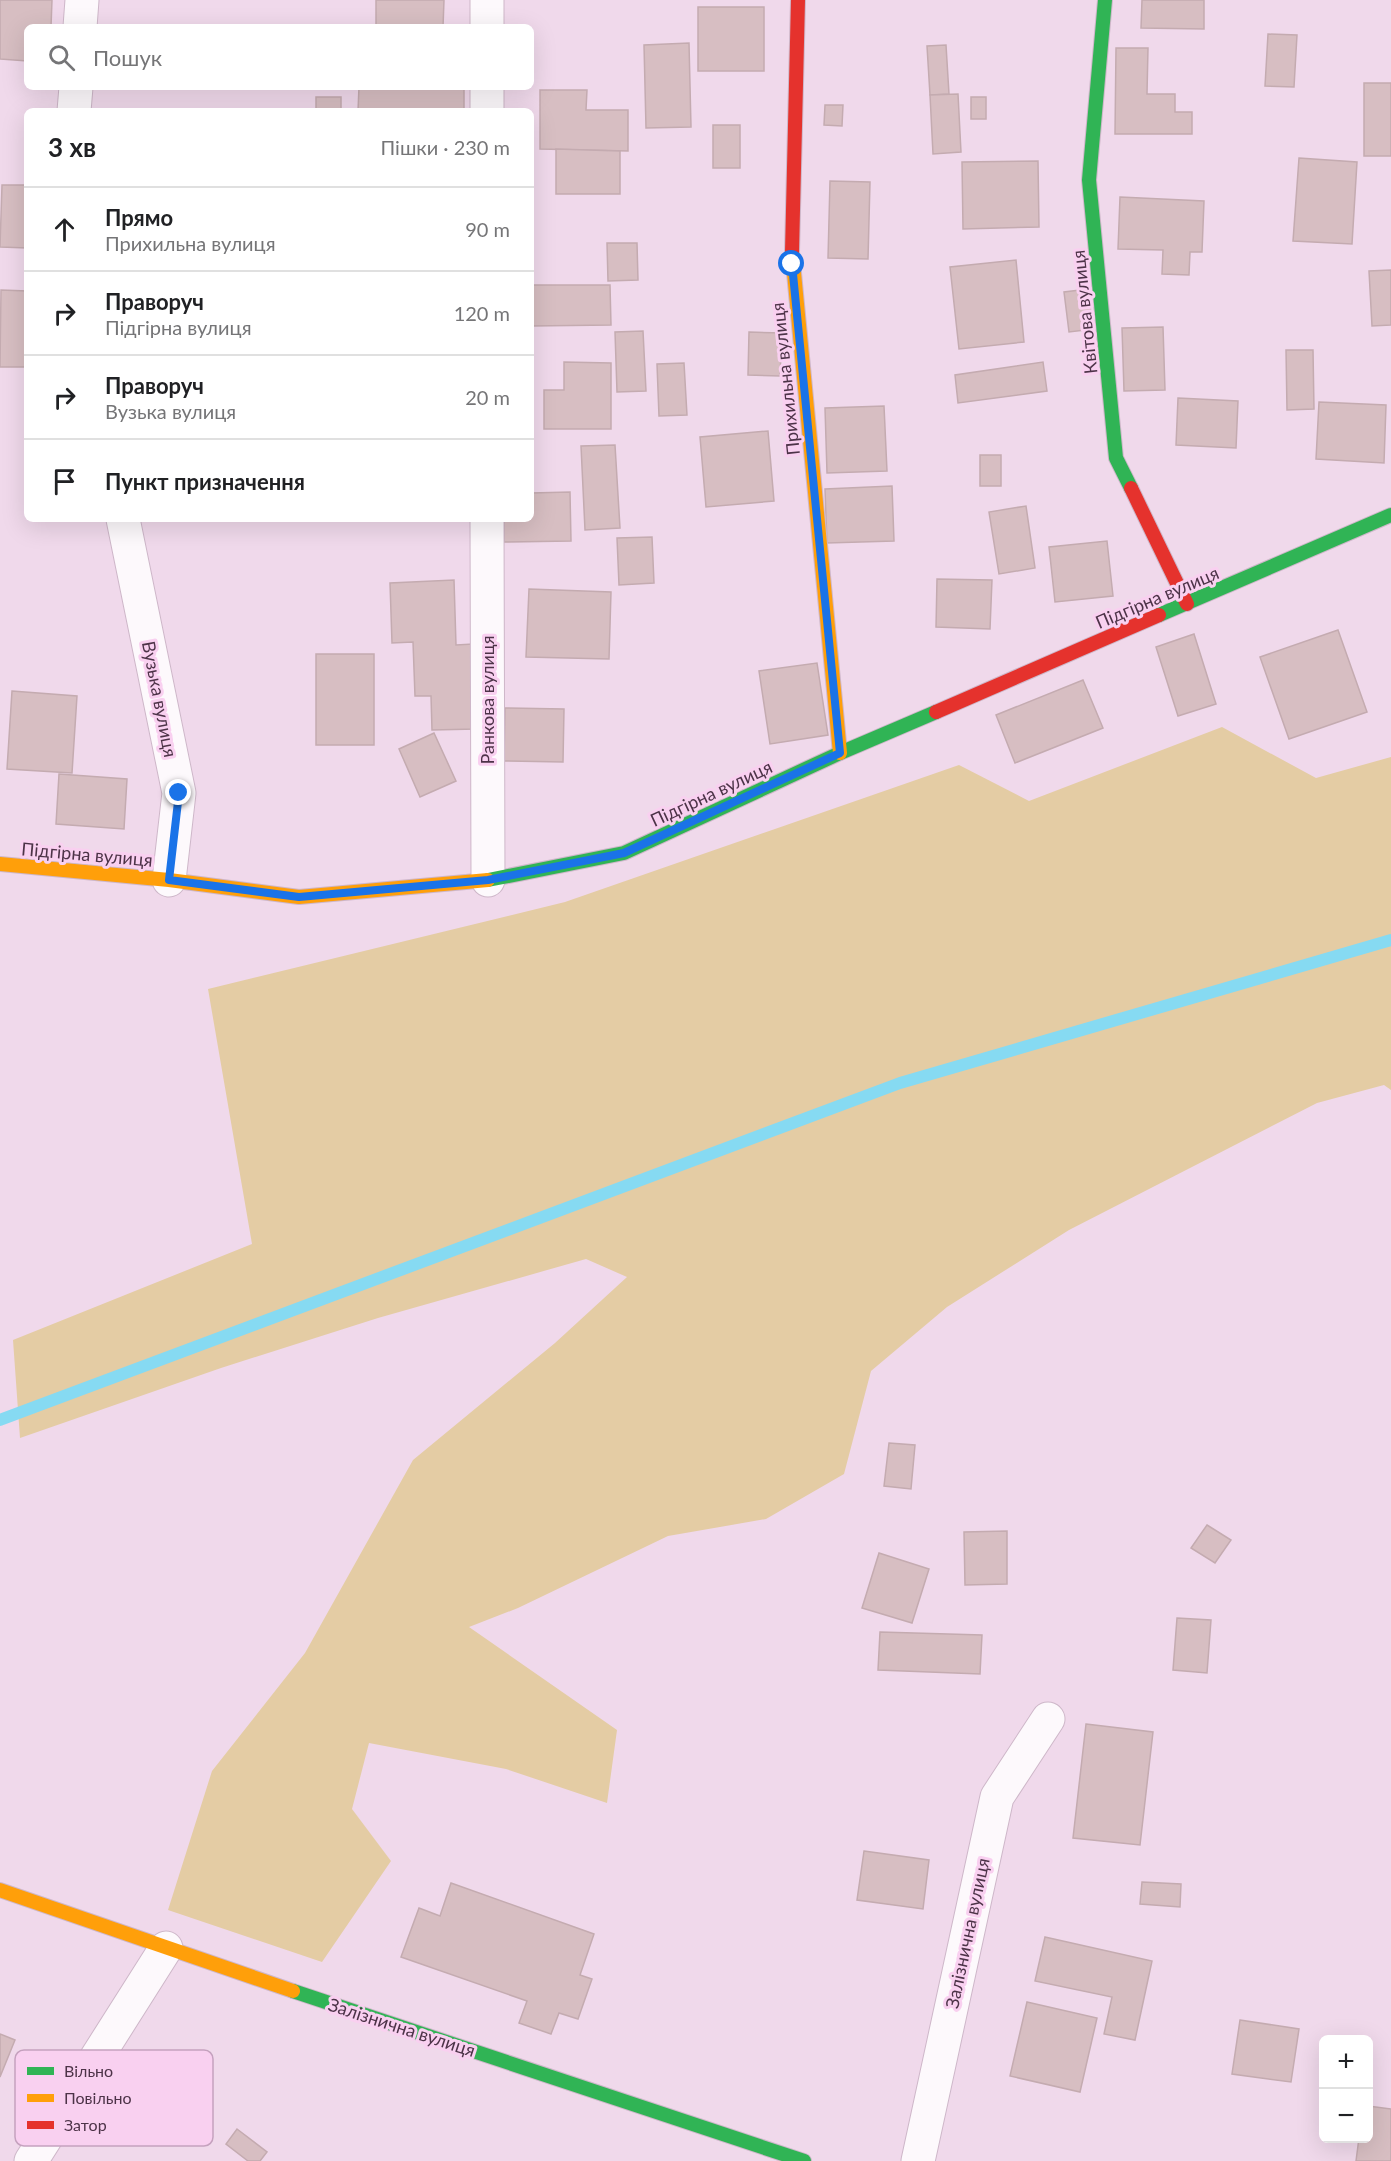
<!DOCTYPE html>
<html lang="uk">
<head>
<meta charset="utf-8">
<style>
	body { margin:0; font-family:Lato,sans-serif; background:#f6f6f6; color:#202124 }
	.controls { position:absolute; right:18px; bottom:18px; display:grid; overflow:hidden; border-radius:9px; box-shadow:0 6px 24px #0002 }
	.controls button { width:54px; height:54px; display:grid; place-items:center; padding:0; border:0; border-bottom:2px solid #e0e0e0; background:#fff; color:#202124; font:30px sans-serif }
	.stop { position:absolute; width:18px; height:18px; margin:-14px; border:4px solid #1a73e8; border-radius:50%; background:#fff }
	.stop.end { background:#1a73e8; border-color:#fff; box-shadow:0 2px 6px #0008 }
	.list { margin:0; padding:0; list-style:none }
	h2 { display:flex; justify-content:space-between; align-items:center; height:78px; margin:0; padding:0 24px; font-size:26px }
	h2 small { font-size:20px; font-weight:400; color:#757577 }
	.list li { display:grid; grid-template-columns:39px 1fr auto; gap:18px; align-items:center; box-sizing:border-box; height:84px; padding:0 24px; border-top:2px solid #e0e0e0 }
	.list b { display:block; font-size:22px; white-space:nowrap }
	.list p { margin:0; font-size:20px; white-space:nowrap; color:#757577 }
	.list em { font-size:20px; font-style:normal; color:#757577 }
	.icon { flex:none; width:33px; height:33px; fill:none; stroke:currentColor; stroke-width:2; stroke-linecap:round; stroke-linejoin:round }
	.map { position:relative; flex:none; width:1391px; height:2161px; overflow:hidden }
	.search { position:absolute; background:#fff; box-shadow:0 6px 24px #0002; left:24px; top:24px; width:510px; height:66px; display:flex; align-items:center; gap:15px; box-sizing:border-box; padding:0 21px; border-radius:9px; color:#757577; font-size:22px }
	.panel { position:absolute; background:#fff; box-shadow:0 6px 24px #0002; left:24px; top:108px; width:510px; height:414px; border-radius:9px }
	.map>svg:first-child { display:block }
</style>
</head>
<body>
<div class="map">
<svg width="1391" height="2161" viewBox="0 0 1391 2161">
	<rect width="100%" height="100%" fill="#f0d9eb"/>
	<path fill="#e4cca4" d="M 1222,727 L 1316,778 L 1391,757 L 1391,1090 L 1384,1085 L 1317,1103 L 1069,1230 L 947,1307 L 871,1371 L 844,1474 L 766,1519 L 668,1536 L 518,1608 L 469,1627 L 617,1730 L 607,1803 L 506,1769 L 369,1743 L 352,1809 L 391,1861 L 322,1962 L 168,1910 L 212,1771 L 305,1653 L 413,1460 L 555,1343 L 627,1277 L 586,1259 L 378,1318 L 221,1368 L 20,1438 L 13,1340 L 252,1244 L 208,989 L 565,902 L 959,765 L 1029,801 Z"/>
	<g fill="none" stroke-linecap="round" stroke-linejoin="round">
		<path stroke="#86daf2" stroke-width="12" d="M 0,1420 L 900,1083 L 1391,940"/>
	</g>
	<g fill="#d7bec2" stroke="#c4abb0" stroke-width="1.5">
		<path d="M 0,0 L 52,0 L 51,27 L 27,27 L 27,61 L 0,59 Z"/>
		<path d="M 376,0 L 444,0 L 443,27 L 376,27 Z"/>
		<path d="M 1142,0 L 1204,0 L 1204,29 L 1141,28 Z"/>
		<rect x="698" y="7" width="66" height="64"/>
		<path d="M 1268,34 L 1297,35 L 1294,87 L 1265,86 Z"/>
		<path d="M 689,43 L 691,127 L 646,128 L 644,45 Z"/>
		<path d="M 946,45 L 949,94 L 930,95 L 927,46 Z"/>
		<path d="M 1116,48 L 1148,48 L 1147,94 L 1175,94 L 1175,112 L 1192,112 L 1192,134 L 1115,134 Z"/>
		<rect x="1364" y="83" width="27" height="73"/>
		<path d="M 359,87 L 464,87 L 464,111 L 358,111 Z"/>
		<path d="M 540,90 L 587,90 L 586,110 L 628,110 L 628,151 L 540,149 Z"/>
		<path d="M 958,94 L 961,152 L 933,154 L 930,95 Z"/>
		<rect x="316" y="97" width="25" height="14"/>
		<rect x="971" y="97" width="15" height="22"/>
		<path d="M 825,105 L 843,105 L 842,126 L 824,125 Z"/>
		<rect x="713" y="125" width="27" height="43"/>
		<path d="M 556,149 L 620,151 L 620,194 L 556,194 Z"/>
		<path d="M 1299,158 L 1357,162 L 1352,244 L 1293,241 Z"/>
		<path d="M 1038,161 L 1039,227 L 963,229 L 962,162 Z"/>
		<path d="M 830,181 L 870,182 L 868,259 L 828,258 Z"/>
		<path d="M 2,185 L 27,185 L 27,248 L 0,247 Z"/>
		<path d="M 1120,197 L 1204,201 L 1202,252 L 1190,252 L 1189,275 L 1162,274 L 1163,250 L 1118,249 Z"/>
		<path d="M 607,243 L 637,243 L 638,280 L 608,281 Z"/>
		<path d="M 1016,260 L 1024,342 L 959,349 L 950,267 Z"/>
		<path d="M 1391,270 L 1391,325 L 1372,326 L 1369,271 Z"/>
		<path d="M 531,285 L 610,285 L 611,325 L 531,326 Z"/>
		<path d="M 1088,289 L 1093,329 L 1069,332 L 1064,292 Z"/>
		<path d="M 1,290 L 27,291 L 27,367 L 0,367 Z"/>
		<path d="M 1163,327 L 1165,390 L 1124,391 L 1122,328 Z"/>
		<path d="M 643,331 L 646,391 L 617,392 L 615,332 Z"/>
		<path d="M 749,332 L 782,333 L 780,376 L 748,375 Z"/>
		<path d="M 1286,350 L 1313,350 L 1314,409 L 1287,410 Z"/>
		<path d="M 564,362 L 611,363 L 611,429 L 544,429 L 544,390 L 564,390 Z"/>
		<path d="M 1043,362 L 1047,391 L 958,403 L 955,375 Z"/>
		<path d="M 684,363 L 687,415 L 659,416 L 657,364 Z"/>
		<path d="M 1178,398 L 1238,401 L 1236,448 L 1176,445 Z"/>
		<path d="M 1319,402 L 1386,405 L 1384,463 L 1316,459 Z"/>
		<path d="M 884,406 L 887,471 L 827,473 L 825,408 Z"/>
		<path d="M 768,431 L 774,501 L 706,507 L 700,437 Z"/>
		<path d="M 615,445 L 620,528 L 585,530 L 581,446 Z"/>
		<rect x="980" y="455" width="21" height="31"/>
		<path d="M 892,486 L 894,541 L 827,543 L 825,489 Z"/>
		<path d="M 570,492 L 571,541 L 504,542 L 504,519 L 531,519 L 531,493 Z"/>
		<path d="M 1026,506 L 1035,568 L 999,574 L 989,512 Z"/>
		<path d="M 652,537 L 654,583 L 619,585 L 617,538 Z"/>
		<path d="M 1107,541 L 1113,596 L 1055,602 L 1049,547 Z"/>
		<path d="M 937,579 L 992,580 L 990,629 L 936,627 Z"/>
		<path d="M 454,580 L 456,645 L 473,644 L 476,729 L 432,730 L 431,696 L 415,696 L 413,642 L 392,643 L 390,583 Z"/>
		<path d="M 529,589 L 611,592 L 609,659 L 526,657 Z"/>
		<path d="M 1338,630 L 1367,712 L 1289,739 L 1260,657 Z"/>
		<path d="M 1194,634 L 1216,704 L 1178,716 L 1156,647 Z"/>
		<rect x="316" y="654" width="58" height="91"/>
		<path d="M 817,663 L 828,735 L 770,744 L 759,671 Z"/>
		<path d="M 1083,680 L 1103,728 L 1015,763 L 996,715 Z"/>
		<path d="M 12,691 L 77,696 L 72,773 L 7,769 Z"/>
		<path d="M 505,708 L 564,709 L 563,762 L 504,761 Z"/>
		<path d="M 434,733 L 456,781 L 420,797 L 399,749 Z"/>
		<path d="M 59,774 L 127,779 L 124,829 L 56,824 Z"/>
		<path d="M 889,1443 L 915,1445 L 911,1489 L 884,1486 Z"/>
		<path d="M 1207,1525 L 1231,1540 L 1215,1563 L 1191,1548 Z"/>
		<path d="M 1007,1531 L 1007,1584 L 965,1585 L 964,1532 Z"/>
		<path d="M 879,1553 L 929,1569 L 912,1623 L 862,1608 Z"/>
		<path d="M 1177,1618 L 1211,1620 L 1207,1673 L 1173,1670 Z"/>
		<path d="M 880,1632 L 982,1635 L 980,1674 L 878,1670 Z"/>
		<path d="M 1086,1724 L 1153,1732 L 1140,1845 L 1073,1838 Z"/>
		<path d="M 864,1851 L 929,1860 L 923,1909 L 857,1900 Z"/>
		<path d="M 1142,1882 L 1181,1884 L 1180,1907 L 1140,1904 Z"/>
		<path d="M 451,1883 L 594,1934 L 580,1975 L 592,1979 L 578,2019 L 559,2013 L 551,2034 L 519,2023 L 527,2001 L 401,1957 L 419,1908 L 440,1916 Z"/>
		<path d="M 1045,1937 L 1152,1961 L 1135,2040 L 1104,2034 L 1112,1997 L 1035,1981 Z"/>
		<path d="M 1027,2002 L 1097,2018 L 1080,2092 L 1010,2076 Z"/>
		<path d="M 1240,2020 L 1299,2029 L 1291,2082 L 1232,2074 Z"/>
		<path d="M 0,2034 L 15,2040 L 0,2077 Z"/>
		<path d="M 1368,2106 L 1391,2109 L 1391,2161 L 1356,2161 L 1359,2138 L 1368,2138 Z"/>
		<path d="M 237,2129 L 267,2152 L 260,2161 L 248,2161 L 226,2144 Z"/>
	</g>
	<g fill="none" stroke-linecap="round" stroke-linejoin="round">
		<g stroke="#ceb7c9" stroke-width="35">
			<g id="street">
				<path d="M 487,0 L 487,27"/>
				<path d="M 80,27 L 82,0"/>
				<path d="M 487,87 L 487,111"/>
				<path d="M 74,111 L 76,87"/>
				<path d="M 123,519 L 179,793 L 169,880"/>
				<path d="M 487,519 L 488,880"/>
				<path d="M 31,2161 L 166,1948"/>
				<path d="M 918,2161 L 997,1797 L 1048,1719"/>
			</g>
		</g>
		<g stroke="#ceb7c9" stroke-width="16">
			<g id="fast">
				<path d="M 1105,0 L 1089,180 L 1116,458 L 1131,488"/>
				<path d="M 1159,615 L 1391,515"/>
				<path d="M 488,880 L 624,853 L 840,753 L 936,712"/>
				<path d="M 293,1991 L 804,2161"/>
			</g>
		</g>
		<g stroke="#ceb7c9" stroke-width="16">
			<g id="slow">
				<path d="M 792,252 L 840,753"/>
				<path d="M 0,864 L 169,880 L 299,897 L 488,880"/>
				<path d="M 0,1890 L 293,1991"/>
			</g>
		</g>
		<g stroke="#ceb7c9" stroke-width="16">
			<g id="jam">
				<path d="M 792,252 L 798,0"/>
				<path d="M 1131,488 L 1187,604"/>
				<path d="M 936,712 L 1159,615"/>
			</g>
		</g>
		<use href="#street" stroke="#fdf9fc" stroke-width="33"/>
		<use href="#fast" stroke="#30b455" stroke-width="14"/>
		<use href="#slow" stroke="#ff9f0a" stroke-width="14"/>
		<use href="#jam" stroke="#e5322d" stroke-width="14"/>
	</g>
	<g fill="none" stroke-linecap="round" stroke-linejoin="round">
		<path stroke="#1a73e8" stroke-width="8" d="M 179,793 L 169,880 L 299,897 L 488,880 L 624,853 L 840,753 L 792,264"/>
	</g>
	<g text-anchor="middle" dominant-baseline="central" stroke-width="6" stroke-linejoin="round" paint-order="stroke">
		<g font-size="18" fill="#4d3348" stroke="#f9d0f0">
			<text transform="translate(1084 312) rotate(-96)">Квітова вулиця</text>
			<text transform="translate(785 379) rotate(-96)">Прихильна вулиця</text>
			<text transform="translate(1157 597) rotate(-23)">Підгірна вулиця</text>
			<text transform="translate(160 699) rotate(79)">Вузька вулиця</text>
			<text transform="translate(487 700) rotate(-90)">Ранкова вулиця</text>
			<text transform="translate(711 793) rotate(-25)">Підгірна вулиця</text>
			<text transform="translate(87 854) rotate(5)">Підгірна вулиця</text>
			<text transform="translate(967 1933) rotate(-78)">Залізнична вулиця</text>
			<text transform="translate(402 2027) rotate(18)">Залізнична вулиця</text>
		</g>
	</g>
	<rect x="15" y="2050" width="198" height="96" rx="9" fill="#f9d0f0" stroke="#c5a1be" stroke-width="1.5"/>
	<rect x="27" y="2067" width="27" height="8" fill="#30b455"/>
	<rect x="27" y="2094" width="27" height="8" fill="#ff9f0a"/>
	<rect x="27" y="2121" width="27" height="8" fill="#e5322d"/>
	<g font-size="16" fill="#4d3348">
		<text x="64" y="2077">Вільно</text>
		<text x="64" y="2104">Повільно</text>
		<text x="64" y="2131">Затор</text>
	</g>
</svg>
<div class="controls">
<button>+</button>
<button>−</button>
</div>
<div class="stop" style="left:792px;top:264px"></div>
<div class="stop end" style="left:179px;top:793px"></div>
<div class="search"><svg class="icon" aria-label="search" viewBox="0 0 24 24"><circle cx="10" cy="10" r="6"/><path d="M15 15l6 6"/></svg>Пошук</div>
<section class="panel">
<h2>3 хв<small>Пішки · 230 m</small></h2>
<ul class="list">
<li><svg class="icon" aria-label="ahead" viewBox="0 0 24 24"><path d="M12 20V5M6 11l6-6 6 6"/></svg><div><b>Прямо</b><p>Прихильна вулиця</p></div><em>90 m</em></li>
<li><svg class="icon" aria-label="right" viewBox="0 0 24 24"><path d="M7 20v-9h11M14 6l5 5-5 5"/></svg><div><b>Праворуч</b><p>Підгірна вулиця</p></div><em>120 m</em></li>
<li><svg class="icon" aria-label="right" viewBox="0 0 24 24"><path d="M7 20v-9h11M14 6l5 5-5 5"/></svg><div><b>Праворуч</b><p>Вузька вулиця</p></div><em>20 m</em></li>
<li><svg class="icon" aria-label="arrive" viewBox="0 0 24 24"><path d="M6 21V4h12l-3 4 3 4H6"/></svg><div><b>Пункт призначення</b></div></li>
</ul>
</section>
</div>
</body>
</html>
